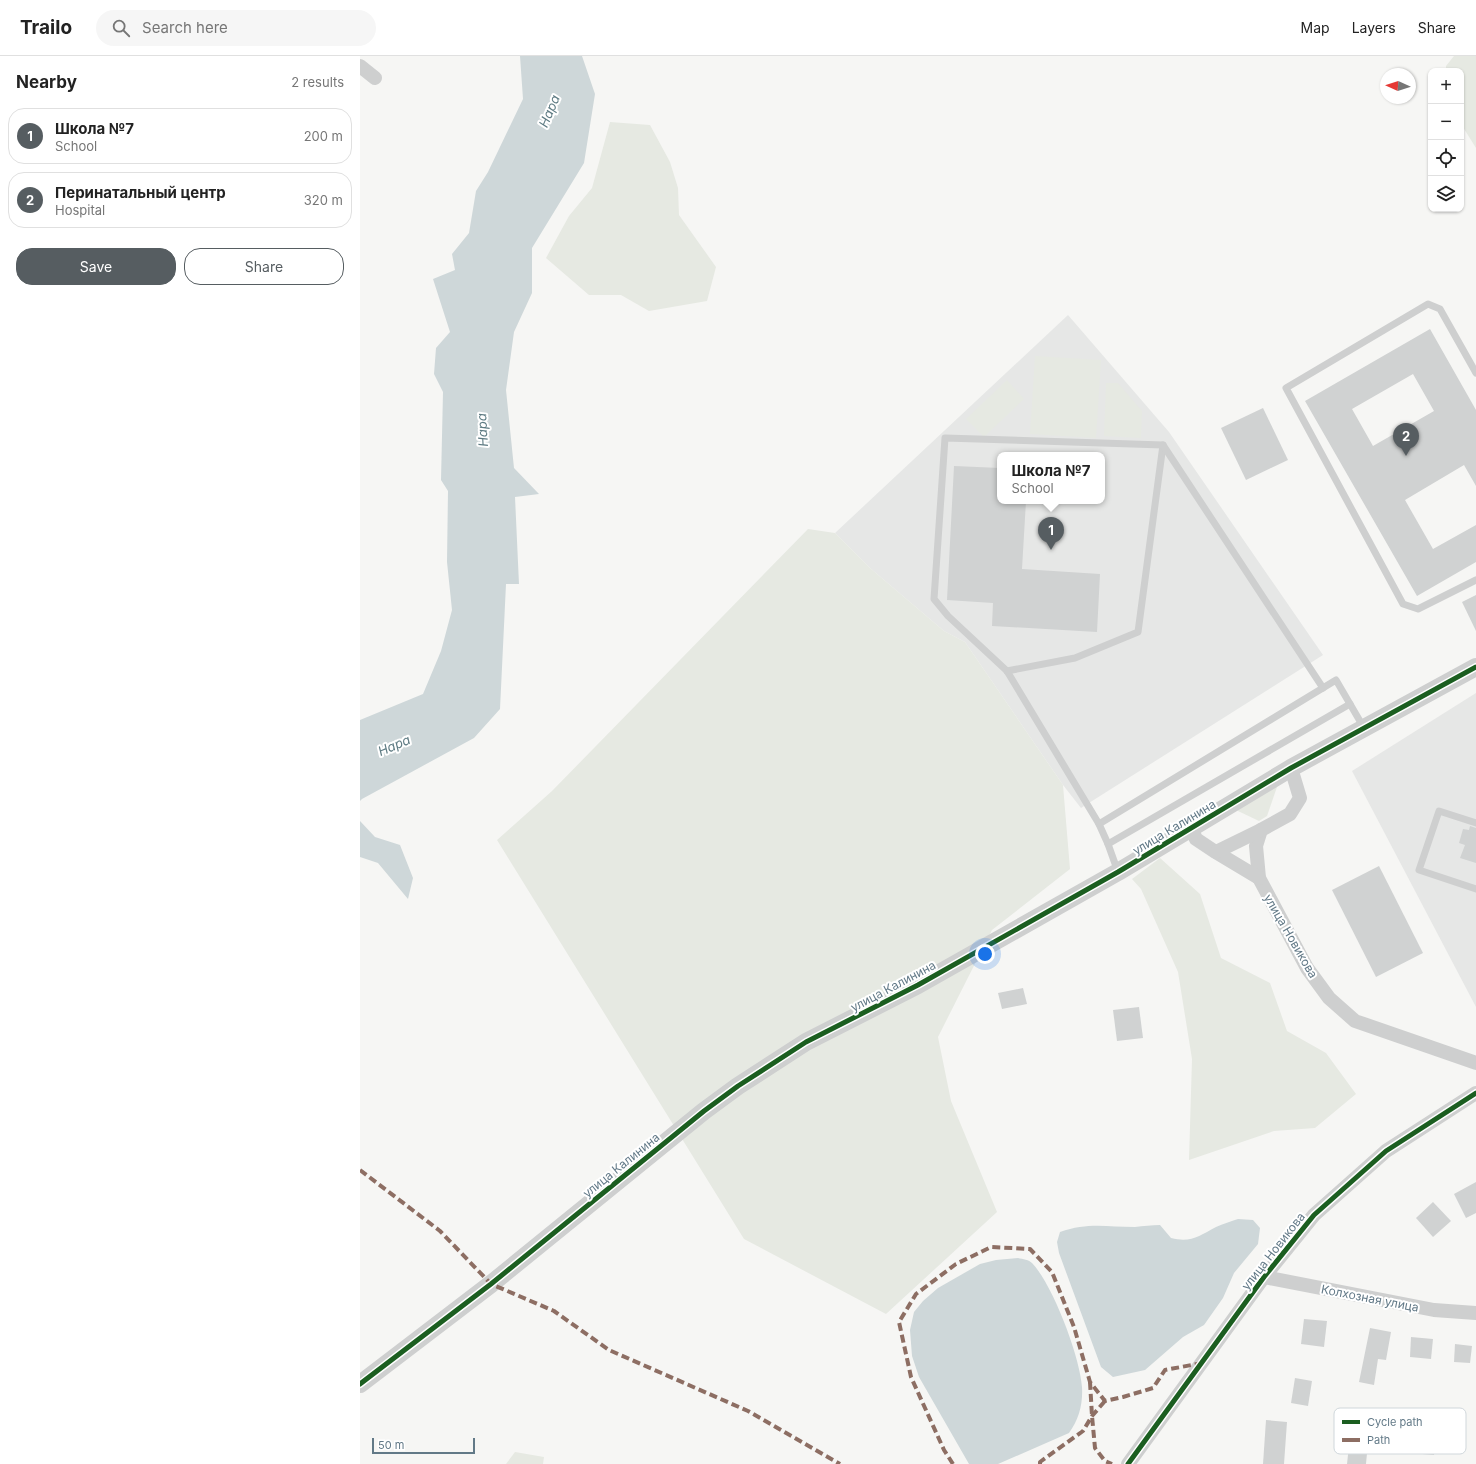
<!DOCTYPE html>
<html lang="en">
<head>
<meta charset="utf-8">
<style>
	body { margin:0; font-family:Inter,sans-serif; background:#f6f6f6; color:#222 }
	.controls { position:absolute; right:12px; top:12px; display:grid; overflow:hidden; border-radius:8px; box-shadow:0 1px 3px #0004 }
	.controls button { width:36px; height:36px; display:grid; place-items:center; padding:0; border:0; border-bottom:1px solid #e0e0e0; background:#fff; color:#222; font:20px sans-serif }
	.compass { position:absolute; left:1020px; top:12px; width:36px; height:36px; border-radius:50%; background:#fff; box-shadow:0 1px 3px #0004; rotate:273deg }
	.scale { position:absolute; left:12px; bottom:10px; width:103px; box-sizing:border-box; padding-left:4px; border:2px solid #627987; border-top:0; font-size:11px; line-height:14px; white-space:nowrap; color:#627987; -webkit-text-stroke:3px #fff; paint-order:stroke }
	.you { position:absolute; left:625px; top:898px; width:14px; height:14px; margin:-10px; border:3px solid #fff; border-radius:50%; background:#1a73e8; box-shadow:0 0 0 6px #1a73e833 }
	.badge { display:grid; place-items:center; width:26px; height:26px; border-radius:50%; background:#565d61; color:#fff; font-size:13px; font-weight:700 }
	.pin { position:absolute; translate:-50% -33px; filter:drop-shadow(0 1px 2px #0008) }
	.pin::after { content:''; position:absolute; top:21px; width:14px; height:12px; background:inherit; clip-path:polygon(0 0,100% 0,50% 100%) }
	.popup { position:absolute; left:637px; top:396px; width:108px; height:52px; box-sizing:border-box; display:grid; place-content:center; border-radius:8px; background:#fff; filter:drop-shadow(0 1px 3px #0005); font-size:13px; white-space:nowrap; color:#767676 }
	.popup b { font-size:15px; color:#222 }
	.popup::after { content:''; position:absolute; left:50%; top:100%; margin-left:-8px; border:8px solid transparent; border-top-color:#fff }
	.list { margin:0; padding:0; list-style:none }
	h2 { display:flex; justify-content:space-between; align-items:center; height:52px; margin:0; padding:0 16px; font-size:17px }
	h2 small { font-size:13px; font-weight:400; color:#767676 }
	.list li { display:grid; grid-template-columns:26px 1fr auto; gap:12px; align-items:center; box-sizing:border-box; height:56px; margin:0 8px 8px; padding:0 8px; border:1px solid #e0e0e0; border-radius:16px }
	.list b { display:block; font-size:15px; white-space:nowrap }
	.list p { margin:0; font-size:13px; white-space:nowrap; color:#767676 }
	.list em { font-size:13px; font-style:normal; color:#767676 }
	.actions { display:flex; gap:8px; padding:12px 16px }
	.actions a { flex:1; padding:9px 0; border:1px solid #565d61; border-radius:16px; text-align:center; font-size:14px; color:#565d61 }
	.actions .main { background:#565d61; color:#fff }
	.icon { flex:none; width:22px; height:22px; fill:none; stroke:currentColor; stroke-width:2; stroke-linecap:round; stroke-linejoin:round }
	.map { position:relative; flex:none; width:1116px; height:1408px; overflow:hidden }
	header { display:flex; align-items:center; gap:24px; box-sizing:border-box; height:56px; padding:0 20px; background:#fff; border-bottom:1px solid #e0e0e0 }
	header strong { font-size:19px }
	nav { display:flex; gap:22px; margin-inline-start:auto; font-size:14px }
	.search { width:280px; height:36px; background:#f6f6f6; display:flex; align-items:center; gap:10px; box-sizing:border-box; padding:0 14px; border-radius:22px; color:#767676; font-size:15px }
	main { display:flex }
	aside { flex:1; background:#fff }
	.map>svg:first-child { display:block }
</style>
</head>
<body>
<header>
<strong>Trailo</strong>
<div class="search"><svg class="icon" aria-label="search" viewBox="0 0 24 24"><circle cx="10" cy="10" r="6"/><path d="M15 15l6 6"/></svg>Search here</div>
<nav><a>Map</a><a>Layers</a><a>Share</a></nav>
</header>
<main>
<aside>
<h2>Nearby<small>2 results</small></h2>
<ul class="list">
<li><span class="badge">1</span><div><b>Школа №7</b><p>School</p></div><em>200 m</em></li>
<li><span class="badge">2</span><div><b>Перинатальный центр</b><p>Hospital</p></div><em>320 m</em></li>
</ul>
<div class="actions"><a class="main">Save</a><a>Share</a></div>
</aside>
<div class="map">
<svg width="1116" height="1408" viewBox="0 0 1116 1408">
	<rect width="100%" height="100%" fill="#f6f6f4"/>
	<g fill="#e6e7e6" fill-rule="evenodd">
		<path d="M 708,259 L 809,376 L 963,599 L 721,752 L 703,729 L 605,586 L 584,575 L 510,512 L 475,477 ZM 640,399 L 742,399 L 742,445 L 640,445 Z"/>
		<path d="M 1116,637 L 1116,951 L 992,715 Z"/>
	</g>
	<g fill="#e6e9e2">
		<path d="M 1094,0 L 1116,0 L 1116,92 L 1101,68 L 1101,15 L 1086,15 L 1086,10 Z"/>
		<path d="M 250,66 L 290,69 L 310,106 L 318,132 L 319,159 L 356,211 L 347,245 L 289,255 L 261,239 L 229,239 L 186,202 L 209,160 L 232,132 Z"/>
		<path d="M 675,300 L 741,304 L 736,382 L 670,378 Z"/>
		<path d="M 647,324 L 664,343 L 624,381 L 606,363 Z"/>
		<path d="M 746,327 L 758,327 L 782,355 L 781,382 L 744,380 Z"/>
		<path d="M 448,473 L 475,477 L 510,512 L 584,575 L 605,586 L 703,729 L 710,813 L 632,874 L 578,981 L 591,1045 L 637,1156 L 526,1258 L 384,1183 L 137,784 L 192,735 Z"/>
		<path d="M 915,730 L 917,731 L 907,760 L 899,765 L 878,755 L 877,753 Z"/>
		<path d="M 800,802 L 840,838 L 861,902 L 910,927 L 927,975 L 966,997 L 996,1038 L 955,1072 L 914,1075 L 829,1104 L 832,1003 L 818,916 L 781,833 L 772,823 Z"/>
		<path d="M 155,1396 L 184,1401 L 183,1408 L 146,1408 Z"/>
	</g>
	<g fill="#ced7d9">
		<path d="M 160,0 L 222,0 L 235,38 L 224,107 L 172,192 L 172,237 L 154,276 L 146,334 L 154,412 L 179,438 L 155,441 L 159,528 L 146,528 L 140,653 L 114,682 L 2,743 L 0,745 L 0,664 L 63,638 L 81,595 L 92,554 L 87,506 L 88,435 L 81,424 L 83,336 L 74,318 L 76,292 L 90,276 L 73,223 L 95,214 L 92,198 L 109,177 L 116,135 L 128,116 L 163,43 Z"/>
		<path d="M 0,765 L 15,781 L 40,789 L 53,822 L 48,843 L 18,807 L 0,801 Z"/>
		<path d="M 878,1163 L 893,1164 L 900,1172 L 898,1188 L 874,1217 L 863,1242 L 844,1269 L 823,1281 L 785,1314 L 753,1321 L 741,1311 L 699,1197 L 697,1186 L 700,1176 C 728,1166 747,1171 775,1171 C 783,1170 792,1169 800,1169 L 811,1182 C 831,1187 839,1180 856,1171 C 863,1168 871,1165 878,1163 Z"/>
		<path d="M 658,1202 C 663,1203 669,1204 672,1207 C 693,1229 720,1301 722,1331 C 723,1348 719,1363 709,1377 L 638,1408 L 609,1408 L 559,1321 L 552,1300 L 550,1274 L 554,1256 L 563,1245 L 578,1232 L 620,1208 L 636,1204 Z"/>
	</g>
	<g fill="#d0d2d2" fill-rule="evenodd">
		<path d="M 1070,273 L 1116,354 L 1116,430 L 1104,409 L 1045,444 L 1073,493 L 1116,469 L 1116,506 L 1057,540 L 945,345 ZM 1053,318 L 1074,355 L 1013,390 L 992,353 Z"/>
		<path d="M 903,352 L 928,404 L 886,424 L 861,372 Z"/>
		<path d="M 594,410 L 640,412 L 640,445 L 666,445 L 662,513 L 740,518 L 737,576 L 632,570 L 633,547 L 587,544 Z"/>
		<path d="M 1116,539 L 1116,575 L 1102,546 Z"/>
		<path d="M 1110,770 L 1116,772 L 1116,807 L 1100,802 L 1105,789 L 1099,787 L 1103,773 L 1109,774 Z"/>
		<path d="M 1019,810 L 1063,897 L 1016,921 L 972,834 Z"/>
		<path d="M 663,932 L 667,948 L 642,953 L 638,937 Z"/>
		<path d="M 779,951 L 783,982 L 757,985 L 753,954 Z"/>
		<path d="M 1116,1126 L 1116,1157 L 1106,1162 L 1094,1138 Z"/>
		<path d="M 1073,1146 L 1091,1165 L 1073,1181 L 1056,1162 Z"/>
		<path d="M 944,1263 L 967,1265 L 964,1291 L 941,1288 Z"/>
		<path d="M 1010,1272 L 1031,1276 L 1026,1304 L 1018,1303 L 1014,1329 L 999,1326 Z"/>
		<path d="M 1051,1281 L 1073,1283 L 1071,1303 L 1050,1301 Z"/>
		<path d="M 1095,1288 L 1112,1290 L 1110,1307 L 1094,1306 Z"/>
		<path d="M 935,1322 L 952,1325 L 948,1350 L 931,1347 Z"/>
		<path d="M 992,1363 L 1010,1364 L 1006,1408 L 987,1408 Z"/>
		<path d="M 906,1364 L 927,1366 L 924,1408 L 903,1408 Z"/>
		<path d="M 1053,1375 L 1076,1377 L 1074,1399 L 1051,1397 Z"/>
	</g>
	<g fill="none" stroke-linecap="round" stroke-linejoin="round">
		<g stroke="#cecfcf" stroke-width="7">
			<path d="M 1116,317 L 1080,253 L 1068,248 L 926,332 L 1043,548 L 1058,553 L 1116,524"/>
			<path d="M 647,615 L 715,602 L 778,576 L 803,389"/>
			<path d="M 1116,767 L 1079,755 L 1059,814 L 1116,833"/>
			<path d="M 739,768 L 976,624 L 1004,672"/>
			<path d="M 748,788 L 990,648"/>
			<path d="M 758,816 L 748,788 L 739,768 L 647,615 L 588,560 L 574,543 L 585,382 L 803,389 L 963,632"/>
		</g>
		<g stroke="#cecfcf" stroke-width="14">
			<path d="M 0,10 L 15,22"/>
			<path d="M 931,712 L 940,742 L 930,758 L 901,774 L 896,790 L 899,822 L 947,912 L 969,942 L 995,965 L 1116,1007"/>
			<path d="M 831,772 L 836,783 L 854,795 L 899,822"/>
			<path d="M 856,796 L 901,774"/>
			<path d="M 904,1221 L 1074,1254 L 1116,1257"/>
			<path d="M 768,1408 L 904,1221 L 954,1159 L 1026,1095 L 1116,1037"/>
		</g>
		<path stroke="#cecfcf" stroke-width="18" d="M 0,1328 L 131,1228 L 344,1055 L 378,1030 L 446,986 L 558,929 L 758,816 L 931,712 L 1116,611"/>
		<g stroke="#8d6e63" stroke-width="4" stroke-dasharray="8 4" stroke-linecap="butt">
			<path d="M 0,1114 L 80,1175 L 131,1228 L 194,1255 L 249,1294 L 388,1355 L 480,1408"/>
			<path d="M 730,1326 L 732,1360 L 735,1392 L 745,1405 L 752,1408"/>
			<path d="M 593,1408 L 584,1394 L 551,1321 L 539,1266 L 556,1238 L 596,1208 L 631,1191 L 670,1193 L 692,1216 L 714,1271 L 730,1326 L 745,1345 L 763,1341 L 793,1332 L 805,1314 L 842,1307"/>
			<path d="M 680,1408 L 680,1406 L 723,1375 L 732,1360 L 745,1345"/>
		</g>
		<g stroke="#fff" stroke-width="8">
			<g id="cycleway">
				<path d="M 0,1328 L 131,1228 L 344,1055 L 378,1030 L 446,986 L 558,929 L 758,816 L 931,712 L 1116,611"/>
				<path d="M 768,1408 L 904,1221 L 954,1159 L 1026,1095 L 1116,1037"/>
			</g>
		</g>
		<use href="#cycleway" stroke="#1b5e20" stroke-width="5"/>
	</g>
	<g text-anchor="middle" dominant-baseline="central" stroke-width="4" stroke-linejoin="round" paint-order="stroke">
		<g font-size="12" fill="#627987" stroke="#fff">
			<text transform="translate(814 771) rotate(-31)">улица Калинина</text>
			<text transform="translate(931 880) rotate(60)">улица Новикова</text>
			<text transform="translate(533 930) rotate(-28)">улица Калинина</text>
			<text transform="translate(261 1109) rotate(-39)">улица Калинина</text>
			<text transform="translate(913 1195) rotate(-52)">улица Новикова</text>
			<text transform="translate(1010 1242) rotate(11)">Колхозная улица</text>
		</g>
		<g font-size="13" font-style="italic" fill="#5e7b83" stroke="#fff">
			<text transform="translate(189 55) rotate(-67)">Нара</text>
			<text transform="translate(122 374) rotate(-93)">Нара</text>
			<text transform="translate(34 689) rotate(-23)">Нара</text>
		</g>
	</g>
	<rect x="974" y="1352" width="132" height="46" rx="6" fill="#fff" stroke="#d0d7db" stroke-width="1"/>
	<rect x="982" y="1364" width="18" height="4" fill="#1b5e20"/>
	<rect x="982" y="1382" width="18" height="4" fill="#8d6e63"/>
	<g font-size="11" fill="#627987">
		<text x="1007" y="1370">Cycle path</text>
		<text x="1007" y="1388">Path</text>
	</g>
</svg>
<div class="controls">
<button>+</button>
<button>−</button>
<button><svg class="icon" aria-label="locate" viewBox="0 0 24 24"><circle cx="12" cy="12" r="6"/><path d="M12 2v4M12 18v4M2 12h4M18 12h4"/></svg></button>
<button><svg class="icon" aria-label="layers" viewBox="0 0 24 24"><path d="M12 4l9 5-9 5-9-5zM3 14l9 5 9-5"/></svg></button>
</div>
<svg class="compass" viewBox="-18 -18 36 36"><path d="M0-13l5 13h-10z" fill="#e53935"/><path d="M0 13l5-13h-10z" fill="#767676"/></svg>
<div class="scale">50 m</div>
<div class="you"></div>
<div class="pin badge" style="left:691px;top:494px">1</div>
<div class="popup"><b>Школа №7</b>School</div>
<div class="pin badge" style="left:1046px;top:400px">2</div>
</div>
</main>
</body>
</html>
